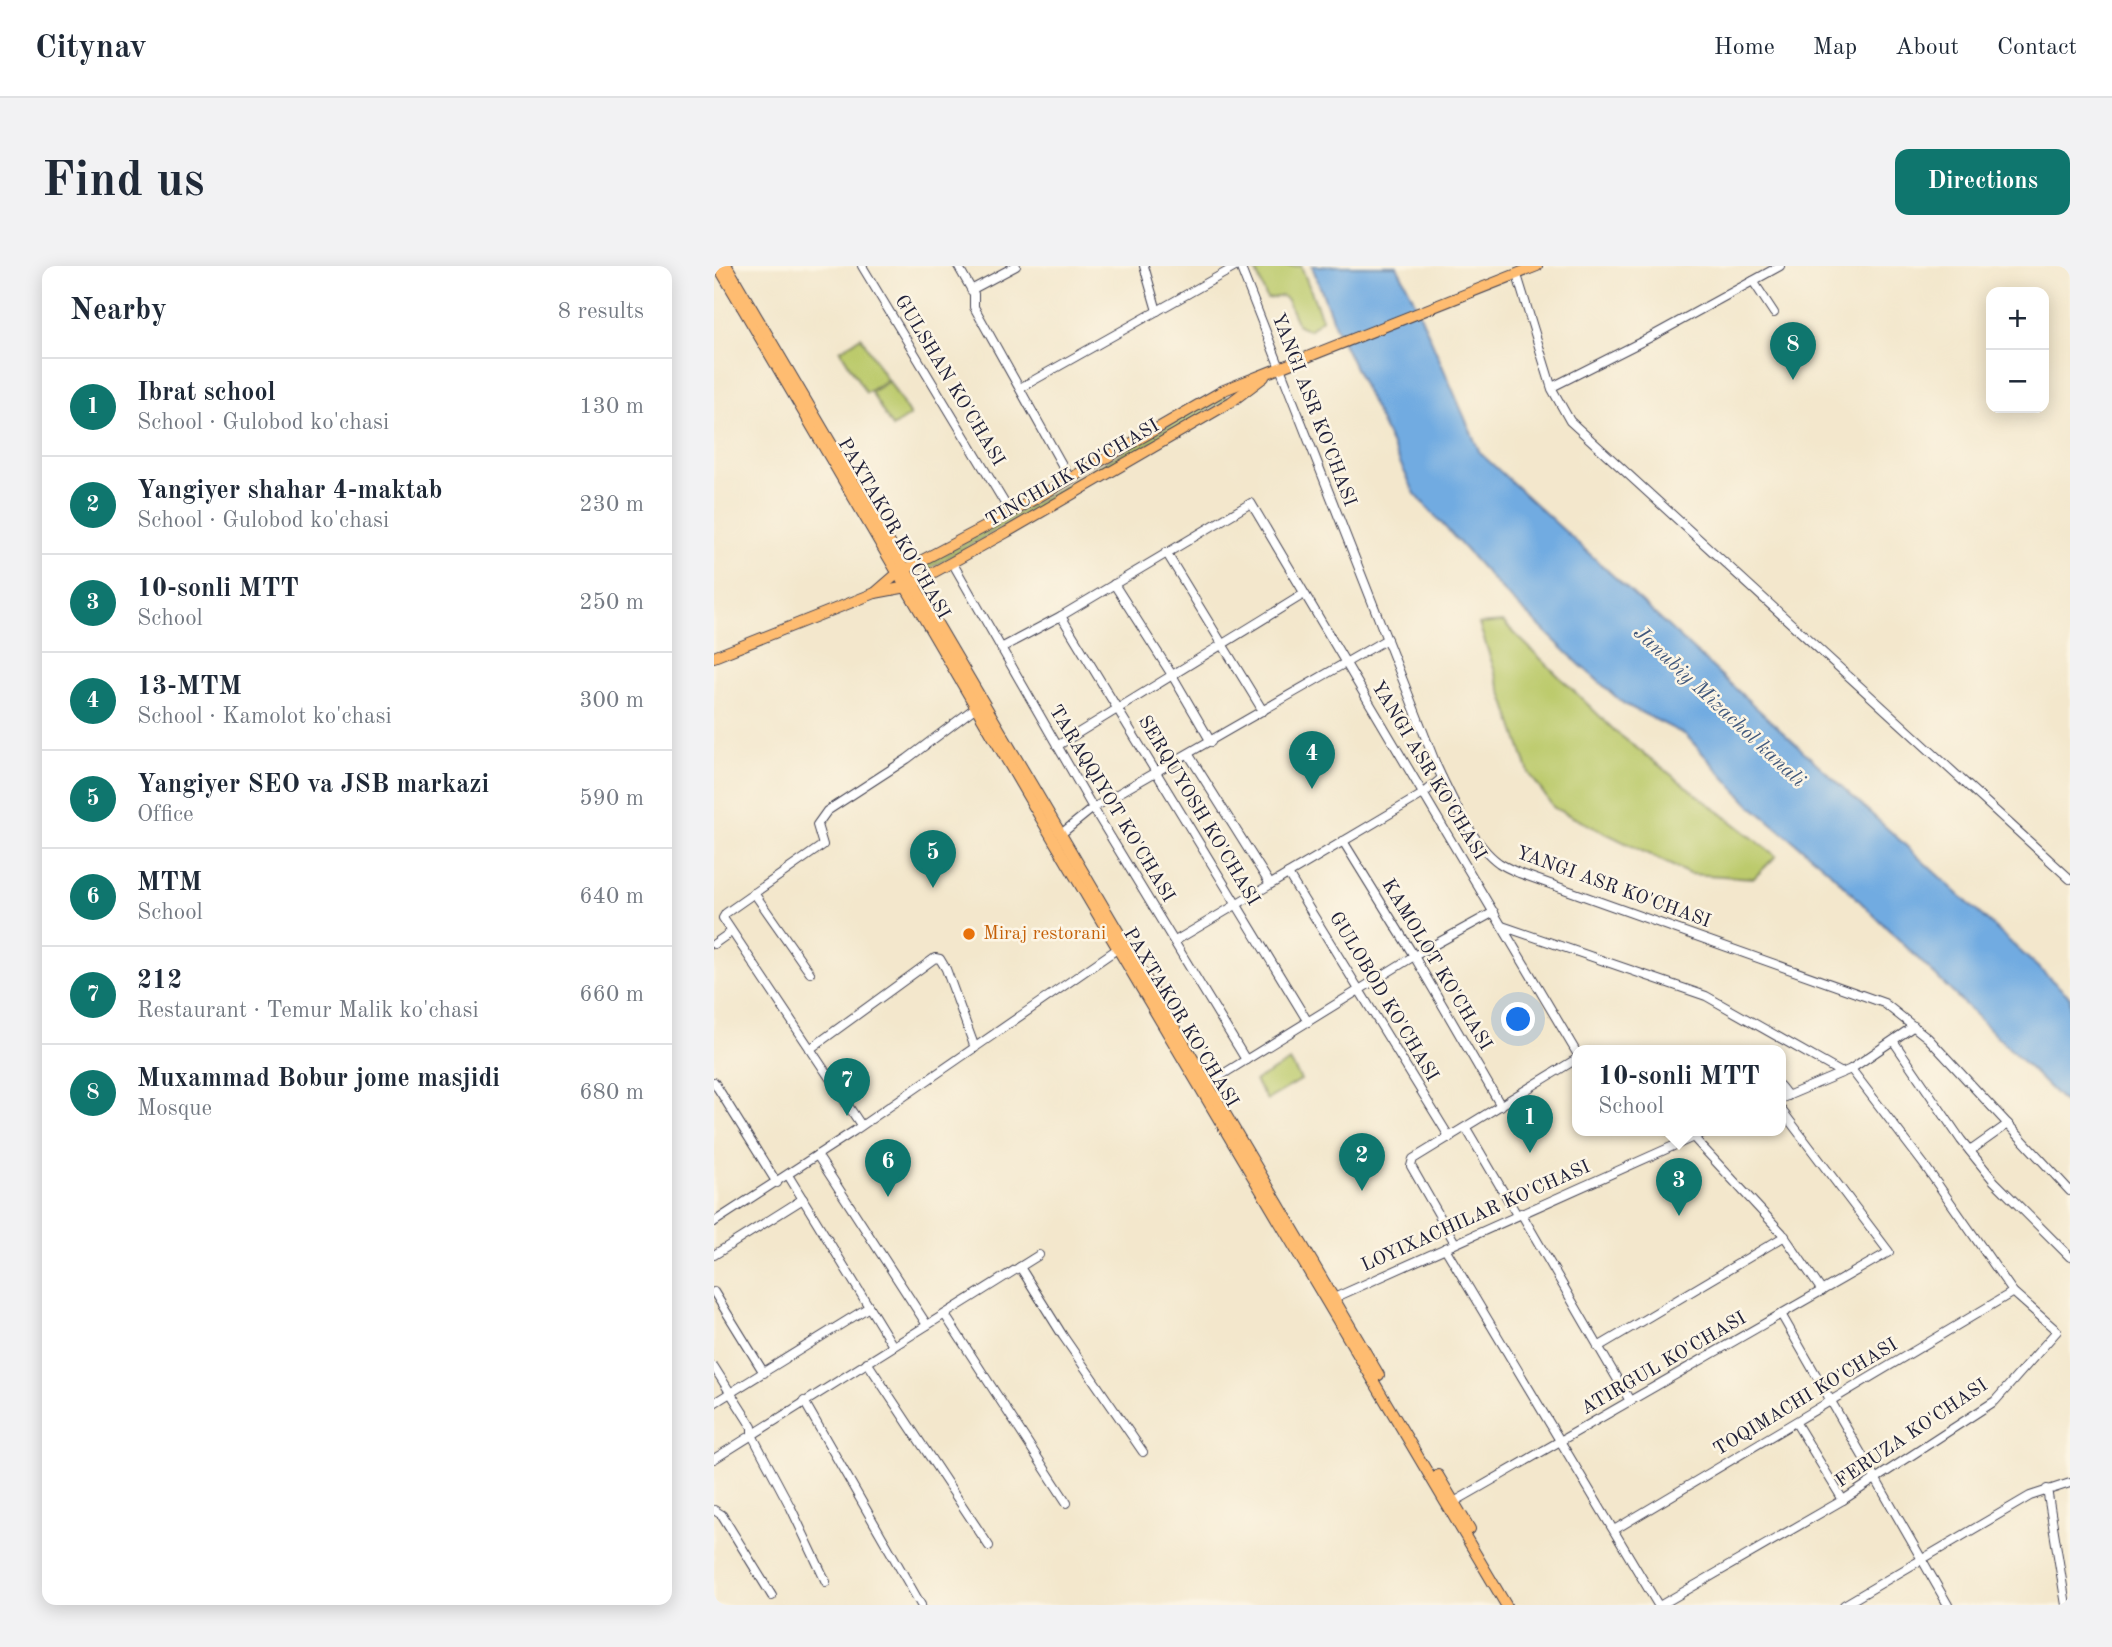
<!DOCTYPE html>
<html lang="en">
<head>
<meta charset="utf-8">
<style>
	body { margin:0; font-family:"Old Standard TT",serif; background:#f2f2f3; color:#1f2937 }
	.controls { position:absolute; right:21px; top:21px; display:grid; overflow:hidden; border-radius:14px; box-shadow:0 4px 18px #0003 }
	.controls button { width:63px; height:63px; display:grid; place-items:center; padding:0; border:0; border-bottom:2px solid #e0e1e3; background:#fff; color:#1f2937; font:35px sans-serif }
	.you { position:absolute; left:805px; top:754px; width:24px; height:24px; margin:-18px; border:5px solid #fff; border-radius:50%; background:#1a73e8; box-shadow:0 0 0 10px #1a73e833 }
	.badge { display:grid; place-items:center; width:46px; height:46px; border-radius:50%; background:#0f766e; color:#fff; font-size:23px; font-weight:700 }
	.pin { position:absolute; translate:-50% -58px; filter:drop-shadow(0 2px 4px #0008) }
	.pin::after { content:''; position:absolute; top:37px; width:24px; height:21px; background:inherit; clip-path:polygon(0 0,100% 0,50% 100%) }
	.popup { position:absolute; left:858px; top:779px; width:214px; height:91px; box-sizing:border-box; display:grid; place-content:center; border-radius:14px; background:#fff; filter:drop-shadow(0 2px 5px #0005); font-size:23px; white-space:nowrap; color:#747a83 }
	.popup b { font-size:26px; color:#1f2937 }
	.popup::after { content:''; position:absolute; left:50%; top:100%; margin-left:-14px; border:14px solid transparent; border-top-color:#fff }
	.list { margin:0; padding:0; list-style:none }
	h2 { display:flex; justify-content:space-between; align-items:center; height:91px; margin:0; padding:0 28px; font-size:30px }
	h2 small { font-size:23px; font-weight:400; color:#747a83 }
	.list li { display:grid; grid-template-columns:46px 1fr auto; gap:21px; align-items:center; box-sizing:border-box; height:98px; padding:0 28px; border-top:2px solid #e0e1e3 }
	.list b { display:block; font-size:26px; white-space:nowrap }
	.list p { margin:0; font-size:23px; white-space:nowrap; color:#747a83 }
	.list em { font-size:23px; font-style:normal; color:#747a83 }
	.map { position:relative; flex:none; width:1356px; height:1339px; overflow:hidden; border-radius:14px }
	header { display:flex; align-items:center; gap:42px; box-sizing:border-box; height:98px; padding:0 35px; background:#fff; border-bottom:2px solid #e0e1e3 }
	header strong { font-size:33px }
	nav { display:flex; gap:38px; margin-inline-start:auto; font-size:24px }
	.intro { display:flex; align-items:center; justify-content:space-between; box-sizing:border-box; height:168px; padding:0 42px }
	h1 { margin:0; font-size:49px }
	.button { padding:18px 32px; border-radius:14px; background:#0f766e; color:#fff; font-size:24px; font-weight:700 }
	main { display:flex; gap:42px; padding:0 42px }
	aside { flex:1; background:#fff; border-radius:14px; box-shadow:0 4px 18px #0003 }
	.map>svg:first-child { display:block }
</style>
</head>
<body>
<header>
<strong>Citynav</strong>
<nav><a>Home</a><a>Map</a><a>About</a><a>Contact</a></nav>
</header>
<div class="intro"><h1>Find us</h1><a class="button">Directions</a></div>
<main>
<aside>
<h2>Nearby<small>8 results</small></h2>
<ul class="list">
<li><span class="badge">1</span><div><b>Ibrat school</b><p>School · Gulobod ko'chasi</p></div><em>130 m</em></li>
<li><span class="badge">2</span><div><b>Yangiyer shahar 4-maktab</b><p>School · Gulobod ko'chasi</p></div><em>230 m</em></li>
<li><span class="badge">3</span><div><b>10-sonli MTT</b><p>School</p></div><em>250 m</em></li>
<li><span class="badge">4</span><div><b>13-MTM</b><p>School · Kamolot ko'chasi</p></div><em>300 m</em></li>
<li><span class="badge">5</span><div><b>Yangiyer SEO va JSB markazi</b><p>Office</p></div><em>590 m</em></li>
<li><span class="badge">6</span><div><b>MTM</b><p>School</p></div><em>640 m</em></li>
<li><span class="badge">7</span><div><b>212</b><p>Restaurant · Temur Malik ko'chasi</p></div><em>660 m</em></li>
<li><span class="badge">8</span><div><b>Muxammad Bobur jome masjidi</b><p>Mosque</p></div><em>680 m</em></li>
</ul>
</aside>
<div class="map">
<svg width="1356" height="1339" viewBox="0 0 1356 1339">
	<rect width="100%" height="100%" fill="#fcf5e5"/>
	<filter id="ink" filterUnits="userSpaceOnUse"><feTurbulence type="fractalNoise" baseFrequency=".0143" numOctaves="2"/><feDisplacementMap in="SourceGraphic" scale="14" xChannelSelector="R" yChannelSelector="G"/><feConvolveMatrix kernelMatrix="1 2 1 2 8 2 1 2 1" color-interpolation-filters="sRGB"/></filter>
	<filter id="wash" filterUnits="userSpaceOnUse"><feTurbulence type="fractalNoise" baseFrequency=".00686" numOctaves="4" result="noise"/><feDisplacementMap in="SourceGraphic" scale="28" xChannelSelector="R" yChannelSelector="G"/><feGaussianBlur stdDeviation="1.57" result="paint"/><feColorMatrix in="noise" values="0 0 0 0 0 0 0 0 0 0 0 0 0 0 0 0 0 1.4 0 .05"/><feComposite in="paint" operator="in"/></filter>
	<g filter="url(#wash)">
		<rect width="100%" height="100%" fill="#f3e7cc"/>
		<g fill="#bcca6c" stroke="#6f7654" stroke-width="2">
			<path d="M 540,0 L 587,0 L 608,53 L 595,64 L 584,59 L 573,34 L 568,30 L 553,33 Z"/>
			<path d="M 147,71 L 173,114 L 152,127 L 126,84 Z"/>
			<path d="M 175,115 L 196,150 L 178,161 L 157,126 Z"/>
			<path d="M 510,128 L 514,133 L 214,303 L 212,299 Z"/>
			<path d="M 789,356 L 902,466 L 1062,590 L 1040,612 L 975,608 L 840,542 L 815,507 L 765,358 Z"/>
			<path d="M 576,795 L 587,814 L 553,834 L 541,815 Z"/>
		</g>
		<path fill="#71abe1" stroke="#4a668e" stroke-width="2" d="M 598,0 L 683,0 L 698,30 L 766,187 L 1356,731 L 1356,842 L 1113,603 L 1034,537 L 972,469 L 910,438 L 865,398 L 789,325 L 701,228 L 621,60 Z"/>
	</g>
	<g filter="url(#ink)">
		<g fill="none" stroke-linecap="round" stroke-linejoin="round">
			<g stroke="#414051" stroke-width="10">
				<g id="minor">
					<path d="M 148,0 L 296,246"/>
					<path d="M 244,0 L 260,28 L 260,41 L 356,213"/>
					<path d="M 430,0 L 443,45"/>
					<path d="M 526,0 L 723,501 C 737,530 758,578 785,597 C 791,601 798,604 805,607 L 1170,737 L 1214,772 L 1356,925"/>
					<path d="M 803,9 L 838,123 L 856,155 L 1356,613"/>
					<path d="M 1039,15 L 1060,47"/>
					<path d="M 257,24 L 302,0"/>
					<path d="M 838,121 L 933,73 L 1066,0"/>
					<path d="M 306,122 L 523,0"/>
					<path d="M 452,286 L 549,445"/>
					<path d="M 238,296 L 379,542 L 532,794"/>
					<path d="M 400,318 L 458,409 L 497,476"/>
					<path d="M 347,350 L 594,756"/>
					<path d="M 287,382 L 347,350 L 537,237 L 864,789"/>
					<path d="M 343,480 L 590,328"/>
					<path d="M 475,489 L 556,618"/>
					<path d="M 347,568 L 379,542 L 673,373"/>
					<path d="M 629,575 L 700,690 L 787,840"/>
					<path d="M 574,608 L 736,872"/>
					<path d="M 40,627 L 96,707"/>
					<path d="M 788,660 L 992,730 L 1128,807"/>
					<path d="M 461,675 L 709,528 L 728,512"/>
					<path d="M 0,678 L 17,666"/>
					<path d="M 1180,776 L 1247,874 L 1280,915 L 1356,991"/>
					<path d="M 96,783 L 221,692 L 226,693 L 232,703 L 261,782"/>
					<path d="M 0,816 L 63,917"/>
					<path d="M 493,818 L 700,690 L 780,646"/>
					<path d="M 1066,820 L 1074,830"/>
					<path d="M 1066,833 L 1137,803 L 1200,760"/>
					<path d="M 147,859 L 9,652 L 12,647 L 109,579 L 103,559 L 113,545 L 193,493 L 262,441"/>
					<path d="M 752,862 L 803,949"/>
					<path d="M 979,871 L 1068,967 L 1108,1025"/>
					<path d="M 1256,885 L 1294,858"/>
					<path d="M 103,889 L 213,1059"/>
					<path d="M 74,909 L 179,1080"/>
					<path d="M 807,947 L 916,1135"/>
					<path d="M 0,956 L 140,865 L 406,681"/>
					<path d="M 741,977 L 697,900 L 699,893 L 864,792"/>
					<path d="M 731,982 L 944,1339"/>
					<path d="M 0,989 L 89,933"/>
					<path d="M 306,1001 L 349,1070 L 429,1186"/>
					<path d="M 0,1026 L 50,1107"/>
					<path d="M 620,1032 L 995,864"/>
					<path d="M 1067,1048 L 1234,1339"/>
					<path d="M 231,1049 L 353,1237"/>
					<path d="M 884,1081 L 1071,970"/>
					<path d="M 153,1096 L 275,1280"/>
					<path d="M 0,1101 L 38,1161 L 38,1169 L 77,1242 L 112,1316"/>
					<path d="M 90,1135 L 207,1339"/>
					<path d="M 0,1137 L 155,1041"/>
					<path d="M 1082,1157 L 1129,1234"/>
					<path d="M 0,1193 L 325,989"/>
					<path d="M 1333,1223 L 1352,1339"/>
					<path d="M 740,1236 L 1175,986 L 1066,842"/>
					<path d="M 0,1244 L 8,1249 L 58,1330"/>
					<path d="M 900,1264 L 1299,1026"/>
					<path d="M 947,1339 L 1129,1234 L 1281,1135 L 1343,1065 L 1299,1026 L 1211,900 L 1137,803"/>
					<path d="M 1130,1339 L 1316,1230 L 1356,1217"/>
				</g>
			</g>
			<g stroke="#414051" stroke-width="12">
				<g id="major">
					<path d="M 4,0 L 340,575 L 792,1339"/>
					<path d="M 13,0 L 665,1109"/>
					<path d="M 161,327 L 184,307 L 286,253 L 510,124 L 823,0"/>
					<path d="M 0,391 L 161,327 L 193,321 L 293,266 L 517,136 L 550,111"/>
					<path d="M 724,1209 L 756,1263"/>
				</g>
			</g>
			<use href="#minor" stroke="#fff" stroke-width="8"/>
			<use href="#major" stroke="#febc71" stroke-width="10"/>
		</g>
	</g>
	<circle fill="#e8710a" stroke="#fcf5e5" stroke-width="2.5" cx="255" cy="668" r="7"/>
	<g text-anchor="middle" dominant-baseline="central" stroke-width="5" stroke-linejoin="round" paint-order="stroke">
		<g font-size="19" fill="#22223b" stroke="#fcf5e5">
			<text transform="translate(235 115) rotate(59)">GULSHAN KO'CHASI</text>
			<text transform="translate(599 144) rotate(69)">YANGI ASR KO'CHASI</text>
			<text transform="translate(359 208) rotate(-30)">TINCHLIK KO'CHASI</text>
			<text transform="translate(179 263) rotate(60)">PAXTAKOR KO'CHASI</text>
			<text transform="translate(714 505) rotate(59)">YANGI ASR KO'CHASI</text>
			<text transform="translate(397 538) rotate(59)">TARAQQIYOT KO'CHASI</text>
			<text transform="translate(484 545) rotate(59)">SERQUYOSH KO'CHASI</text>
			<text transform="translate(899 622) rotate(20)">YANGI ASR KO'CHASI</text>
			<text transform="translate(722 699) rotate(59)">KAMOLOT KO'CHASI</text>
			<text transform="translate(669 731) rotate(59)">GULOBOD KO'CHASI</text>
			<text transform="translate(466 752) rotate(59)">PAXTAKOR KO'CHASI</text>
			<text transform="translate(762 951) rotate(-24)">LOYIXACHILAR KO'CHASI</text>
			<text transform="translate(950 1098) rotate(-30)">ATIRGUL KO'CHASI</text>
			<text transform="translate(1092 1132) rotate(-31)">TOQIMACHI KO'CHASI</text>
			<text transform="translate(1198 1168) rotate(-34)">FERUZA KO'CHASI</text>
		</g>
		<g font-size="19" fill="#c56008" stroke="#fcf5e5" text-anchor="start">
			<text x="269" y="668">Miraj restorani</text>
		</g>
		<g font-size="21" font-style="italic" fill="#42597d" stroke="#fcf5e5">
			<text transform="translate(1005 441) rotate(43)">Janubiy Mizachol kanali</text>
		</g>
	</g>
</svg>
<div class="controls">
<button>+</button>
<button>−</button>
</div>
<div class="you"></div>
<div class="pin badge" style="left:816px;top:887px">1</div>
<div class="pin badge" style="left:648px;top:925px">2</div>
<div class="pin badge" style="left:965px;top:950px">3</div>
<div class="popup"><b>10-sonli MTT</b>School</div>
<div class="pin badge" style="left:598px;top:523px">4</div>
<div class="pin badge" style="left:219px;top:622px">5</div>
<div class="pin badge" style="left:174px;top:931px">6</div>
<div class="pin badge" style="left:133px;top:850px">7</div>
<div class="pin badge" style="left:1079px;top:114px">8</div>
</div>
</main>
</body>
</html>
